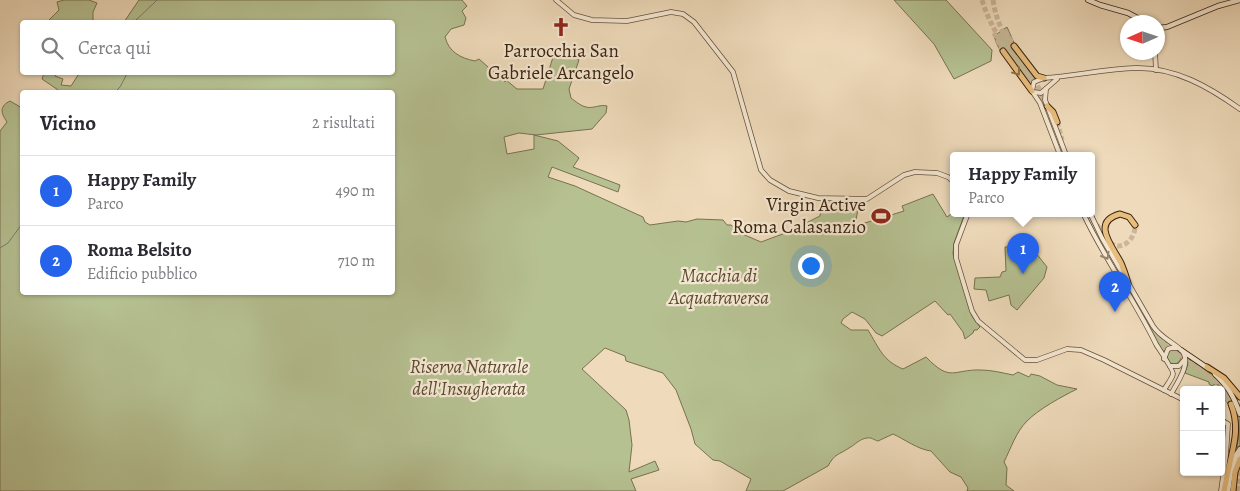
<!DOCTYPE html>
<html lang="it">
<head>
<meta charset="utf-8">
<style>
	body { margin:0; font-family:Alegreya,serif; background:#f2f2f3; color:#2b2b33 }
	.controls { position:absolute; right:15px; bottom:15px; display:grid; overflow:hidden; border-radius:5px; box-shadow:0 1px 4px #0004 }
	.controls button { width:45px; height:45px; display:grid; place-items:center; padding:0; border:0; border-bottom:1px solid #e1e1e2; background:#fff; color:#2b2b33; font:25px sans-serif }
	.compass { position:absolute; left:1120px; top:15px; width:45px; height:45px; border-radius:50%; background:#fff; box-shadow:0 1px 4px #0004; rotate:267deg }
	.you { position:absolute; left:810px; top:265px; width:18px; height:18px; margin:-12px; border:4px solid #fff; border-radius:50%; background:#1a73e8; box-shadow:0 0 0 8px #1a73e833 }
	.badge { display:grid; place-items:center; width:32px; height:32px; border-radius:50%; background:#2563eb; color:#fff; font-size:16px; font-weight:700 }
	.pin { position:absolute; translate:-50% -41px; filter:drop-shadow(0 1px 2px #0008) }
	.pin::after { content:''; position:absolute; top:26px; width:18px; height:15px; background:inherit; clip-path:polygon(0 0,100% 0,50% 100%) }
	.popup { position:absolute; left:950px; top:152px; width:145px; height:65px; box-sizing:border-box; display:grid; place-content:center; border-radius:5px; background:#fff; filter:drop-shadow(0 1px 4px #0005); font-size:16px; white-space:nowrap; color:#7c7c81 }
	.popup b { font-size:19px; color:#2b2b33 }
	.popup::after { content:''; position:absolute; left:50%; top:100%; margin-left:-10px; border:10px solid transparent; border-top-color:#fff }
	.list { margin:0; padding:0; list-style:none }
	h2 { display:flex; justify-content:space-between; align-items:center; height:65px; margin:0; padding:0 20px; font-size:21px }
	h2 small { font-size:16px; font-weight:400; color:#7c7c81 }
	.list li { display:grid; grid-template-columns:32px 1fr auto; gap:15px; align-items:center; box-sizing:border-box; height:70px; padding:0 20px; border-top:1px solid #e1e1e2 }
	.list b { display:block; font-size:19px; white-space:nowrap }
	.list p { margin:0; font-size:16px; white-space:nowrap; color:#7c7c81 }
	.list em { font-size:16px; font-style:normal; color:#7c7c81 }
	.icon { flex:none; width:28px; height:28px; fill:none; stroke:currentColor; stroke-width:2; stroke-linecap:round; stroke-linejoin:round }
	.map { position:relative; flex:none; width:1240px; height:491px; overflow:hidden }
	.search { position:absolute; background:#fff; box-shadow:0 1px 4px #0004; left:20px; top:20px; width:375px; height:55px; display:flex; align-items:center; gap:12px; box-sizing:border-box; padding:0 18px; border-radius:5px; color:#7c7c81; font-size:19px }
	.panel { position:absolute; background:#fff; box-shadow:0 1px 4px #0004; left:20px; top:90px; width:375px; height:205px; border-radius:5px }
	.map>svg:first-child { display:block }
</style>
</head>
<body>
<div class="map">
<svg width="1240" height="491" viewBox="0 0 1240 491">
	<rect width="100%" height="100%" fill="#efdbbb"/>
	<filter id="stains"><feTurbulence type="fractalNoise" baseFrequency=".004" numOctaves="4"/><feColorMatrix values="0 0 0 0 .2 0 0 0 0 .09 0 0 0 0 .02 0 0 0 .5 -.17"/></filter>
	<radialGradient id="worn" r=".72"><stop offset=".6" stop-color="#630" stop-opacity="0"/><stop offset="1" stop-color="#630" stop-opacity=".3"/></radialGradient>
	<g fill="#b6c192" stroke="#787250">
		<path d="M 64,0 L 89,0 L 97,3 L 93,12 L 93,22 L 47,22 L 59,10 L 57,2 Z"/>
		<path d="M 139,0 L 462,0 L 467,6 L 462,11 L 466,18 L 464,25 L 451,29 L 445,37 C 449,52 460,58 475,61 L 479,59 L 505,82 L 506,80 L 517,89 L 543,89 L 554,54 L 562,47 L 579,60 L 569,89 L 571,98 C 575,101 581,106 586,107 C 593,109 600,104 607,106 L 606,113 L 592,129 L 536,135 L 519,133 L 504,137 L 507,154 L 534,149 L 534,135 L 558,141 L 579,158 L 573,167 L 620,185 L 618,192 L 552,167 L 548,177 L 575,186 L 643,217 L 645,222 L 650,225 L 678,221 L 686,222 L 697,219 L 723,220 L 727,225 L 731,225 L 740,233 L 761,242 L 788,232 L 820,216 L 822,200 L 855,201 L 859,203 L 855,226 L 904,211 L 902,206 L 933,194 L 947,217 L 954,212 L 965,213 L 954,243 L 953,254 L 972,316 L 980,327 L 977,330 L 974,330 L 973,333 L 965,339 L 963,332 L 950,314 L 948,315 L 935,301 L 882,336 L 876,333 L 865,319 L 852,312 L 843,319 L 841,323 L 851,330 L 868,330 C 879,348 883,361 903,369 L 926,357 C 951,383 953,369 981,370 C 992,370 1003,373 1013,375 L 1018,372 L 1029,377 L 1031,374 L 1040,376 L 1057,385 L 1077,389 C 1061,397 1039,409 1027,421 C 1016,432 1011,448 1004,462 L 1007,468 L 1006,485 L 1014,491 L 967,491 L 968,488 L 961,477 L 950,472 L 931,451 C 917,449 906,440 893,434 L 878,441 C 874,440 871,437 867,438 C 859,439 855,445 849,448 C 839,455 835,453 828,466 L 783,491 L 746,491 L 751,479 L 720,461 L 713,460 L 695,444 L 691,429 L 676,390 L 663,373 L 626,361 L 625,356 L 605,348 L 582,369 L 626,410 L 629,420 L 632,445 L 629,472 L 655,461 L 659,470 L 631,479 L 636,491 L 0,491 L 0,131 L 7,122 C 0,112 0,106 10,101 L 22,108 L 22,292 L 392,292 L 392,92 L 61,92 L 42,79 L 44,73 L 56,73 L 55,76 L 63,79 L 61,85 L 71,86 L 80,72 L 392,72 L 392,22 L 124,22 Z"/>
		<path d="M 894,0 L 946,0 L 992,50 L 991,61 L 954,79 L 934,44 Z"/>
		<path d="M 1007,27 L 1015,45 L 1037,78 L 1033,80 L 1030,85 C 1017,70 999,56 994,36 Z"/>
		<path d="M 1028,243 L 1047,267 L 1044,278 L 1017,310 L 1011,305 L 1009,295 L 989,301 L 986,290 L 974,289 L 975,278 L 1000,277 L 1002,272 L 1006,271 L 1005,247 L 1020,246 Z"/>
		<path d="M 1132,294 L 1156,333 L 1171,346 L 1167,348 L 1163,352 L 1130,295 Z"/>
		<circle cx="1174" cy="357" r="7"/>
		<path d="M 1187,358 C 1212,373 1232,389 1240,418 C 1240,426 1240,437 1240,446 L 1238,448 L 1237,446 C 1240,432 1240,417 1231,404 L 1229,405 L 1221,395 L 1221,386 L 1215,384 L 1212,386 L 1209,384 L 1209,382 L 1185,373 L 1188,364 Z"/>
	</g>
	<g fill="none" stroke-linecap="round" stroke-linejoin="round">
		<g stroke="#747e72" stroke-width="1">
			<path d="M 135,22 L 136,20 L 157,0"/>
			<path d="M 115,92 L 120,87 L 128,72"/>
			<path d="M 0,248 L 8,243 L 22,224"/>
		</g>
		<g stroke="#cbb699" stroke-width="5" stroke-dasharray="5 2.5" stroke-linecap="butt">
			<path d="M 982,0 C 988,20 999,39 1011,56 C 1022,72 1035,86 1043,105"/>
			<path d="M 993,0 C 999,42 1028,65 1046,101"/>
			<path d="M 1005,31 L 1014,46"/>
			<path d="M 994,33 L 1003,51"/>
			<path d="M 1057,122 L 1062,140"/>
			<path d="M 1097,225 C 1101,231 1104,238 1109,242 C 1121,253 1136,239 1135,225"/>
			<path d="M 1146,322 L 1166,345 L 1214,380 L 1231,397"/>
			<path d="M 1231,390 L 1240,405"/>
			<path d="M 1221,391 L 1231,404"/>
			<path d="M 1237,491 L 1240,463"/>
		</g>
		<g stroke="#67513a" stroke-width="5.5">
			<g id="tertiary">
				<path d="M 556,0 L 574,15 L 592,20 L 627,21 L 671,12 L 683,14 L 694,22 L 733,72 L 761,170 L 770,180 L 789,191 L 818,198 L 867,199 L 904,175 L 915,172 L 937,173 L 948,177 L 954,182"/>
				<path d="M 1155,52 L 1156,70"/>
				<path d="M 1046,89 L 1045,100 L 1066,155"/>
				<path d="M 1033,92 L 1041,93 L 1057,79"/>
				<path d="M 1060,155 L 1040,103 L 1032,91 L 1034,82 L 1044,78 C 1075,76 1105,69 1135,68 C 1175,67 1209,87 1240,109"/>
				<path d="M 968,213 L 956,245 L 956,258 L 972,311 L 978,321 L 990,331 L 1025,360 L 1037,360 L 1067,349 L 1081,350 L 1104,360 L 1184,400"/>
				<path d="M 1083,213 C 1104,258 1134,299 1156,344 C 1159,349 1174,371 1173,374 C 1172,379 1166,386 1164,390"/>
				<path d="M 1090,213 L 1102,238 L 1153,326 C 1160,337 1171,341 1181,350 C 1193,361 1177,383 1171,394"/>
				<path d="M 1164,359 L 1168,349 L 1171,348 L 1177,348"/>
				<path d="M 1170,366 L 1179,366 L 1184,360"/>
				<path d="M 1221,491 L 1226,455 L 1228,424 L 1221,420"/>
			</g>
		</g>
		<g stroke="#3a230f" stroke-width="6">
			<g id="secondary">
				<path d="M 1088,0 L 1100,5 L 1128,13 L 1145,22"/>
				<path d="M 1158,28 L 1167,27 L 1218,6 L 1240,0"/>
				<path d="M 1181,350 L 1209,369"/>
				<path d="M 1215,374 C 1228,386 1234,397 1240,414"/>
				<path d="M 1231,463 L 1240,449"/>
				<path d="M 1228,491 L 1231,471 L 1240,454"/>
			</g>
		</g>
		<g stroke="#3a230f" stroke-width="7">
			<path id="primary" d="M 1224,491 L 1229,467"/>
		</g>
		<g stroke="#3a230f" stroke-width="7">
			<g id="trunk">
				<path d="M 1014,46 L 1037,76 L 1044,78"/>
				<path d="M 1003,51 L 1032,91"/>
				<path d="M 1047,106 L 1053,112 L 1057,122"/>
				<path d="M 1128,283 C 1126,276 1124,270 1121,263 C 1113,247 1090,222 1120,214 L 1129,217 L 1135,225"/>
				<path d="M 1207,367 L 1224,378 L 1240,397"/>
				<path d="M 1229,467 C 1234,444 1240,427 1231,404"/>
				<path d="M 1233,491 L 1235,472 L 1240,459"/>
			</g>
		</g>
		<use href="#tertiary" stroke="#f5e8d3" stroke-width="4"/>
		<use href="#secondary" stroke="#f5e8d3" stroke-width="4.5"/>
		<use href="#primary" stroke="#e8be7e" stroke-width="5"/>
		<use href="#trunk" stroke="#e8be7e" stroke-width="5"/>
	</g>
	<defs><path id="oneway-chevron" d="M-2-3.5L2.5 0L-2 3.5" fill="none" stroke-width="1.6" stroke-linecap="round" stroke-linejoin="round" transform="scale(1.25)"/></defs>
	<use stroke="#917046" href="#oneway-chevron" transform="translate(1017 72) rotate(53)"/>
	<use stroke="#988671" href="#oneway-chevron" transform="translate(1106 256) rotate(60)"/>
	<defs>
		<g id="church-bare" transform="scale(1.5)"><path d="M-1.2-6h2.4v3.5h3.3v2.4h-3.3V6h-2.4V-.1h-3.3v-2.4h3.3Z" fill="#8f2418" stroke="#f5e8d3" stroke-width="2.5" paint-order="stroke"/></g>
		<g id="stadium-bare" transform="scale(1.5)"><path d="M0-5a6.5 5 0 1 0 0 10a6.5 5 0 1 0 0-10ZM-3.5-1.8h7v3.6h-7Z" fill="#8f2418" stroke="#f5e8d3" stroke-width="2.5" paint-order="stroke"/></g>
	</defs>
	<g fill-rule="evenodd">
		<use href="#church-bare" x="561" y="27"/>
		<use href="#stadium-bare" x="881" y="216"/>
	</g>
	<g text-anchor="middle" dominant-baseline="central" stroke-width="4.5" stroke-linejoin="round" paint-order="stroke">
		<g font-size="19" fill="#3a230f" stroke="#f5e8d3">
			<text x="561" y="51">Parrocchia San<tspan x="561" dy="22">Gabriele Arcangelo</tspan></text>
			<text x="866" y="205" text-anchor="end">Virgin Active<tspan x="866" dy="22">Roma Calasanzio</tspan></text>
		</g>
		<g font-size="19" font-style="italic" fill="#594a30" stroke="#f5e8d3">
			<text x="719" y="276">Macchia di<tspan x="719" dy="22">Acquatraversa</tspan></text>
			<text x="469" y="367">Riserva Naturale<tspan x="469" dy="22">dell'Insugherata</tspan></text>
		</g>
	</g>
	<rect width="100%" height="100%" filter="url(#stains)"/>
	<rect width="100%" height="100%" fill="url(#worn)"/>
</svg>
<div class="controls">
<button>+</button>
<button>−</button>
</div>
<svg class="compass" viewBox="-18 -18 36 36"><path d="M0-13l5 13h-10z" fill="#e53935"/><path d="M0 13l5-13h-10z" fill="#7c7c81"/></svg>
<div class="you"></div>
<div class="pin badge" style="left:1023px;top:274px">1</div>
<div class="popup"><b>Happy Family</b>Parco</div>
<div class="pin badge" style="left:1115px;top:312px">2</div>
<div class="search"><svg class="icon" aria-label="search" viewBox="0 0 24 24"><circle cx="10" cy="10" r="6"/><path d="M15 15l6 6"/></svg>Cerca qui</div>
<section class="panel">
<h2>Vicino<small>2 risultati</small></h2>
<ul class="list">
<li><span class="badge">1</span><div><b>Happy Family</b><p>Parco</p></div><em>490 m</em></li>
<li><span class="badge">2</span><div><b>Roma Belsito</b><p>Edificio pubblico</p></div><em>710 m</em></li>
</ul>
</section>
</div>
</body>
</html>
